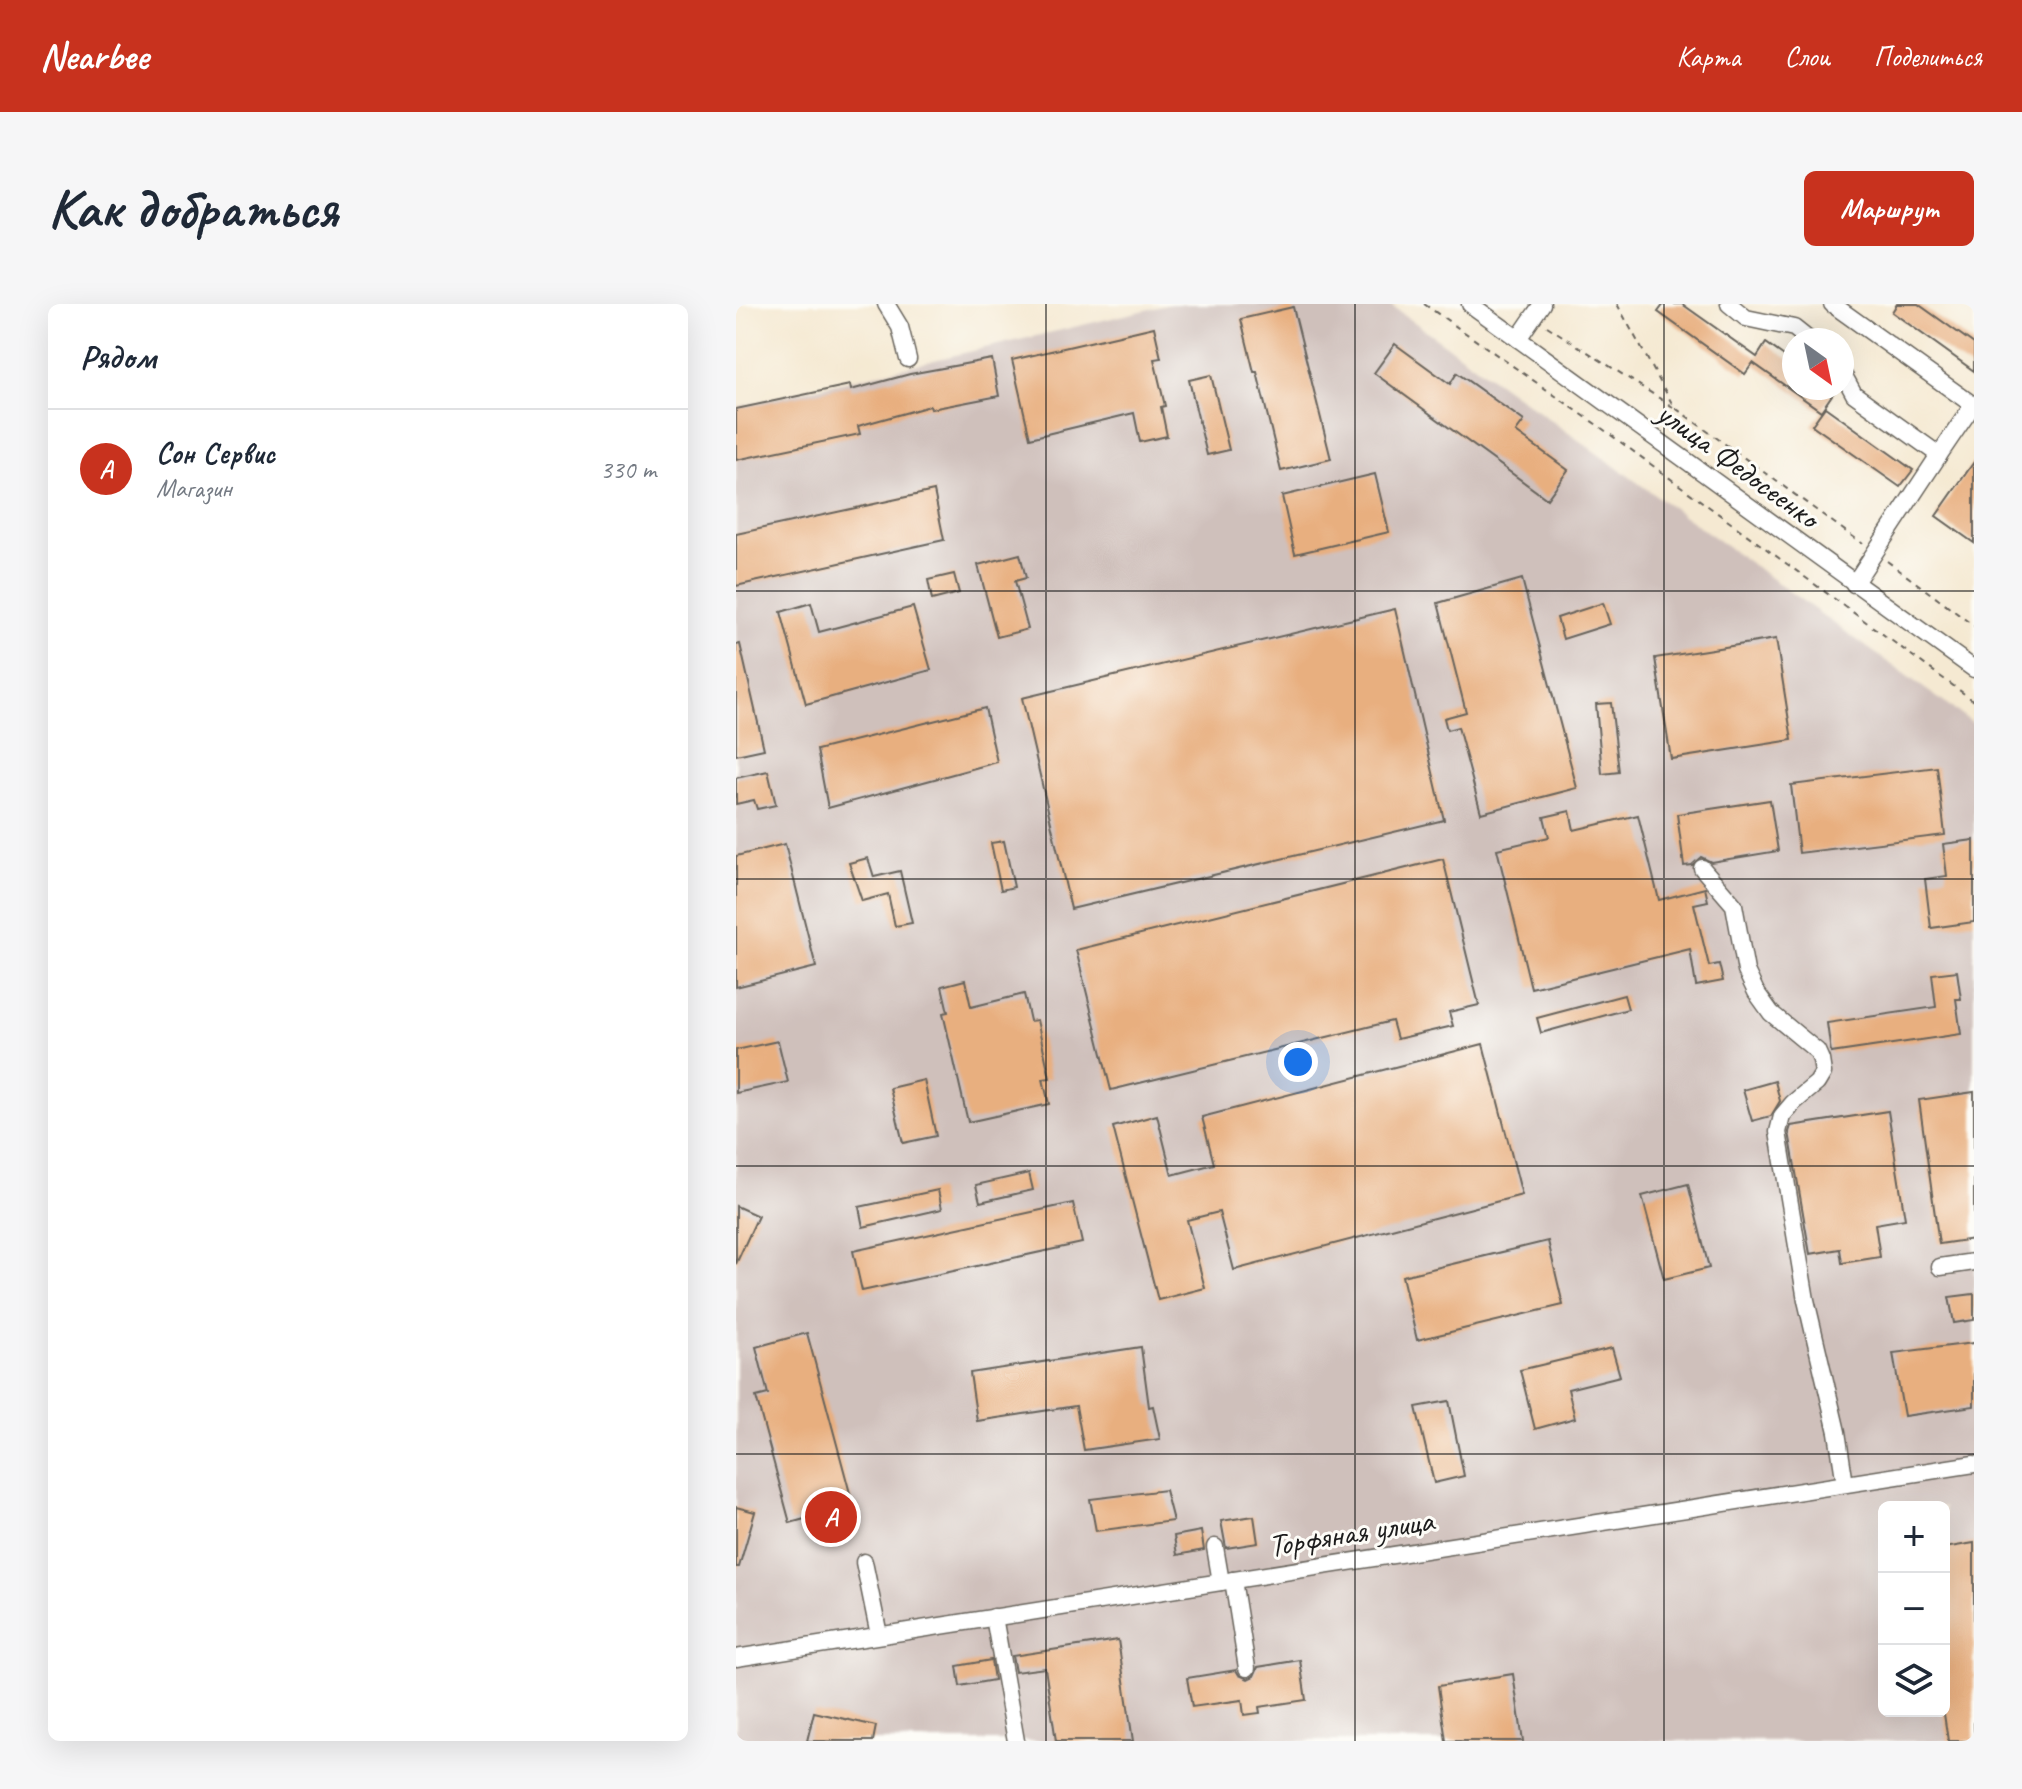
<!DOCTYPE html>
<html lang="ru">
<head>
<meta charset="utf-8">
<style>
	body { margin:0; font-family:Caveat,sans-serif; background:#f6f6f7; color:#1f2937 }
	.controls { position:absolute; right:24px; bottom:24px; display:grid; overflow:hidden; border-radius:12px; box-shadow:0 8px 32px #0002 }
	.controls button { width:72px; height:72px; display:grid; place-items:center; padding:0; border:0; border-bottom:2px solid #e0e1e3; background:#fff; color:#1f2937; font:40px sans-serif }
	.compass { position:absolute; left:1046px; top:24px; width:72px; height:72px; border-radius:50%; background:#fff; box-shadow:0 8px 32px #0002; rotate:147deg }
	.you { position:absolute; left:562px; top:758px; width:28px; height:28px; margin:-20px; border:6px solid #fff; border-radius:50%; background:#1a73e8; box-shadow:0 0 0 12px #1a73e833 }
	.badge { display:grid; place-items:center; width:52px; height:52px; border-radius:50%; background:#c8321e; color:#fff; font-size:26px; font-weight:700 }
	.pin { position:absolute; translate:-50% -50%; border:4px solid #fff; box-shadow:0 2px 8px #0006 }
	.list { margin:0; padding:0; list-style:none }
	h2 { display:flex; justify-content:space-between; align-items:center; height:104px; margin:0; padding:0 32px; font-size:34px }
	h2 small { font-size:26px; font-weight:400; color:#747a83 }
	.list li { display:grid; grid-template-columns:52px 1fr auto; gap:24px; align-items:center; box-sizing:border-box; height:120px; padding:0 32px; border-top:2px solid #e0e1e3 }
	.list b { display:block; font-size:30px; white-space:nowrap }
	.list p { margin:0; font-size:26px; white-space:nowrap; color:#747a83 }
	.list em { font-size:26px; font-style:normal; color:#747a83 }
	.icon { flex:none; width:44px; height:44px; fill:none; stroke:currentColor; stroke-width:2; stroke-linecap:round; stroke-linejoin:round }
	.map { position:relative; flex:none; width:1238px; height:1437px; overflow:hidden; border-radius:12px }
	header { display:flex; align-items:center; gap:48px; box-sizing:border-box; height:112px; padding:0 40px; background:#c8321e; color:#fff }
	header strong { font-size:38px }
	nav { display:flex; gap:44px; margin-inline-start:auto; font-size:28px }
	.intro { display:flex; align-items:center; justify-content:space-between; box-sizing:border-box; height:192px; padding:0 48px }
	h1 { margin:0; font-size:56px }
	.button { padding:20px 36px; border-radius:12px; background:#c8321e; color:#fff; font-size:28px; font-weight:700 }
	main { display:flex; gap:48px; padding:0 48px }
	aside { flex:1; background:#fff; border-radius:12px; box-shadow:0 8px 32px #0002 }
	.map>svg:first-child { display:block }
</style>
</head>
<body>
<header>
<strong>Nearbee</strong>
<nav><a>Карта</a><a>Слои</a><a>Поделиться</a></nav>
</header>
<div class="intro"><h1>Как добраться</h1><a class="button">Маршрут</a></div>
<main>
<aside>
<h2>Рядом<small></small></h2>
<ul class="list">
<li><span class="badge">A</span><div><b>Сон Сервис</b><p>Магазин</p></div><em>330 m</em></li>
</ul>
</aside>
<div class="map">
<svg width="1238" height="1437" viewBox="0 0 1238 1437">
	<rect width="100%" height="100%" fill="#fdfcf7"/>
	<filter id="ink" filterUnits="userSpaceOnUse"><feTurbulence type="fractalNoise" baseFrequency=".0125" numOctaves="2"/><feDisplacementMap in="SourceGraphic" scale="16" xChannelSelector="R" yChannelSelector="G"/><feConvolveMatrix kernelMatrix="1 2 1 2 8 2 1 2 1" color-interpolation-filters="sRGB"/></filter>
	<filter id="wash" filterUnits="userSpaceOnUse"><feTurbulence type="fractalNoise" baseFrequency=".006" numOctaves="4" result="noise"/><feDisplacementMap in="SourceGraphic" scale="32" xChannelSelector="R" yChannelSelector="G"/><feGaussianBlur stdDeviation="1.8" result="paint"/><feColorMatrix in="noise" values="0 0 0 0 0 0 0 0 0 0 0 0 0 0 0 0 0 1.4 0 .05"/><feComposite in="paint" operator="in"/></filter>
	<g filter="url(#wash)">
		<rect width="100%" height="100%" fill="#f5e9d2"/>
		<path fill="#cfc0bb" fill-rule="evenodd" d="M 435,0 L 653,0 L 1238,420 L 1238,1437 L 0,1437 L 0,103 ZM 1148,1203 L 1208,1203 L 1208,1407 L 1148,1407 Z"/>
		<g id="blocks">
			<g fill="#e8af7f">
				<path d="M 928,0 L 946,0 L 1021,53 L 1030,39 L 1058,59 L 1058,84 L 1093,84 L 1098,88 L 1085,107 L 1017,59 L 1009,70 L 922,8 Z"/>
				<path d="M 1161,0 L 1182,0 L 1238,40 L 1238,67 L 1156,8 Z"/>
				<path d="M 557,3 L 595,155 L 545,167 L 521,68 L 518,68 L 505,15 Z"/>
				<path d="M 418,23 L 425,54 L 418,55 L 429,102 L 425,103 L 431,132 L 404,138 L 398,109 L 294,134 L 276,56 Z"/>
				<path d="M 659,40 L 714,80 L 721,69 L 788,117 L 780,128 L 832,166 L 811,195 L 638,69 Z"/>
				<path d="M 256,55 L 263,92 L 195,105 L 194,102 L 122,122 L 124,130 L 0,156 L 0,105 L 114,81 L 115,86 L 174,70 Z"/>
				<path d="M 475,71 L 493,146 L 471,151 L 453,76 Z"/>
				<path d="M 1089,103 L 1177,166 L 1164,183 L 1076,121 Z"/>
				<path d="M 1238,158 L 1238,239 L 1200,212 Z"/>
				<path d="M 639,170 L 653,228 L 559,250 L 546,192 Z"/>
				<path d="M 198,187 L 208,236 L 0,282 L 0,230 Z"/>
				<path d="M 284,250 L 290,274 L 279,277 L 292,325 L 261,333 L 242,261 Z"/>
				<path d="M 218,270 L 223,289 L 196,296 L 192,276 Z"/>
				<path d="M 786,275 L 841,484 L 745,509 L 722,423 L 711,426 L 708,414 L 730,408 L 702,299 Z"/>
				<path d="M 75,299 L 83,328 L 177,303 L 195,366 L 70,400 L 45,308 Z"/>
				<path d="M 867,299 L 874,320 L 827,335 L 821,314 Z"/>
				<path d="M 659,305 L 708,516 L 335,605 L 286,394 Z"/>
				<path d="M 1040,335 L 1056,436 L 935,455 L 919,354 Z"/>
				<path d="M 4,340 L 28,445 L 0,451 L 0,341 Z"/>
				<path d="M 875,399 L 883,468 L 866,470 L 860,400 Z"/>
				<path d="M 249,404 L 261,458 L 92,504 L 81,446 Z"/>
				<path d="M 1201,463 L 1209,531 L 1063,549 L 1055,481 Z"/>
				<path d="M 32,467 L 40,501 L 21,505 L 18,496 L 0,500 L 0,474 Z"/>
				<path d="M 1034,496 L 1042,547 L 975,558 L 965,553 L 956,561 L 948,562 L 941,510 Z"/>
				<path d="M 834,507 L 838,526 L 902,511 L 923,596 L 969,584 L 972,597 L 958,600 L 973,662 L 983,660 L 987,677 L 960,682 L 954,645 L 795,684 L 761,545 L 813,533 L 808,513 Z"/>
				<path d="M 1238,536 L 1238,618 L 1195,624 L 1189,575 L 1211,572 L 1207,540 Z"/>
				<path d="M 268,537 L 278,583 L 265,586 L 255,539 Z"/>
				<path d="M 49,540 L 80,663 L 0,683 L 0,552 Z"/>
				<path d="M 132,554 L 138,573 L 164,567 L 176,619 L 159,622 L 152,590 L 126,597 L 113,559 Z"/>
				<path d="M 707,555 L 743,701 L 713,708 L 717,722 L 661,735 L 656,717 L 375,786 L 340,646 Z"/>
				<path d="M 1221,667 L 1225,695 L 1220,695 L 1225,730 L 1095,749 L 1091,719 L 1200,703 L 1196,670 Z"/>
				<path d="M 229,676 L 235,703 L 288,690 L 294,717 L 301,716 L 314,774 L 307,775 L 313,800 L 232,818 L 207,709 L 212,708 L 206,682 Z"/>
				<path d="M 888,691 L 892,705 L 805,729 L 801,714 Z"/>
				<path d="M 42,737 L 52,778 L 0,789 L 0,746 Z"/>
				<path d="M 747,740 L 786,891 L 498,966 L 483,908 L 451,916 L 469,984 L 422,996 L 377,823 L 421,811 L 436,871 L 478,860 L 466,813 Z"/>
				<path d="M 188,776 L 200,832 L 167,839 L 154,784 Z"/>
				<path d="M 1039,777 L 1044,797 L 1035,812 L 1016,817 L 1007,786 Z"/>
				<path d="M 1238,788 L 1238,935 L 1203,940 L 1183,796 Z"/>
				<path d="M 1152,807 L 1169,915 L 1139,920 L 1144,953 L 1106,959 L 1104,945 L 1074,950 L 1053,828 L 1055,822 Z"/>
				<path d="M 293,869 L 297,886 L 244,898 L 240,881 Z"/>
				<path d="M 952,880 L 973,964 L 928,975 L 906,892 Z"/>
				<path d="M 202,886 L 206,905 L 127,923 L 123,903 Z"/>
				<path d="M 337,899 L 346,939 L 126,987 L 117,947 Z"/>
				<path d="M 0,902 L 22,912 L 0,960 Z"/>
				<path d="M 812,937 L 827,1001 L 681,1036 L 666,972 Z"/>
				<path d="M 1238,990 L 1238,1016 L 1218,1019 L 1213,993 Z"/>
				<path d="M 71,1029 L 122,1219 L 81,1230 L 76,1213 L 54,1219 L 20,1093 L 32,1090 L 20,1043 Z"/>
				<path d="M 1238,1039 L 1238,1102 L 1168,1112 L 1157,1049 Z"/>
				<path d="M 405,1043 L 413,1103 L 417,1102 L 424,1135 L 348,1146 L 340,1102 L 241,1117 L 234,1069 Z"/>
				<path d="M 876,1044 L 884,1072 L 832,1085 L 839,1114 L 799,1125 L 784,1066 Z"/>
				<path d="M 713,1097 L 728,1172 L 698,1179 L 680,1103 Z"/>
				<path d="M 429,1186 L 437,1217 L 360,1227 L 354,1195 Z"/>
				<path d="M 0,1203 L 19,1208 L 3,1263 L 0,1263 Z"/>
				<path d="M 518,1212 L 522,1239 L 490,1244 L 485,1217 Z"/>
				<path d="M 465,1227 L 468,1246 L 441,1251 L 438,1232 Z"/>
				<path d="M 1238,1239 L 1238,1437 L 1212,1437 L 1208,1410 L 1208,1244 Z"/>
				<path d="M 382,1336 L 397,1437 L 320,1437 L 309,1364 L 279,1368 L 276,1352 Z"/>
				<path d="M 255,1356 L 258,1376 L 224,1382 L 221,1362 Z"/>
				<path d="M 564,1356 L 570,1396 L 523,1403 L 524,1409 L 508,1411 L 506,1396 L 456,1403 L 451,1374 L 500,1366 L 503,1371 L 512,1375 L 518,1372 L 522,1363 Z"/>
				<path d="M 777,1370 L 787,1437 L 710,1437 L 702,1382 Z"/>
				<path d="M 78,1408 L 140,1422 L 137,1437 L 71,1437 Z"/>
			</g>
		</g>
	</g>
	<g filter="url(#ink)">
		<use href="#blocks" fill-opacity="0" stroke="#68645c" stroke-width="2"/>
		<g fill="none" stroke-linecap="round" stroke-linejoin="round">
			<g stroke="#68645c" stroke-width="19">
				<g id="minor">
					<path d="M 150,0 L 164,23 L 172,55"/>
					<path d="M 734,0 L 1238,365"/>
					<path d="M 993,0 L 1010,14 L 1058,24 L 1073,36"/>
					<path d="M 1096,0 L 1237,101 L 1203,151"/>
					<path d="M 782,35 L 806,0"/>
					<path d="M 1106,68 L 1118,90 L 1203,151 L 1118,280"/>
					<path d="M 966,564 L 998,601 L 1010,667 L 1020,688 L 1035,709 L 1081,747 L 1085,756 L 1087,769 L 1081,779 L 1057,799 L 1046,812 L 1042,828 L 1070,996 L 1101,1128 L 1109,1180"/>
					<path d="M 1204,963 L 1238,958"/>
					<path d="M 479,1243 L 485,1278"/>
					<path d="M 128,1258 L 143,1331"/>
					<path d="M 497,1276 L 511,1364"/>
					<path d="M 258,1313 L 280,1437"/>
					<path d="M 0,1354 L 1238,1160"/>
				</g>
			</g>
			<g stroke="#68645c" stroke-width="2" stroke-dasharray="6 6" stroke-linecap="butt">
				<path d="M 688,0 L 864,123 L 1238,397"/>
				<path d="M 881,0 L 938,103 L 1127,240"/>
				<path d="M 811,22 L 937,103"/>
				<path d="M 1151,257 L 1238,322"/>
			</g>
			<use href="#minor" stroke="#fff" stroke-width="16"/>
		</g>
	</g>
	<path fill="none" stroke="#1c1c1c" stroke-width="2" stroke-opacity="0.55" d="M 310,0 L 310,1437M 619,0 L 619,1437M 928,0 L 928,1437M 0,287 L 1238,287M 0,575 L 1238,575M 0,862 L 1238,862M 0,1150 L 1238,1150"/>
	<g text-anchor="middle" dominant-baseline="central" stroke-width="6" stroke-linejoin="round" paint-order="stroke">
		<g font-size="32" fill="#1c1c1c" stroke="#fdfcf7">
			<text transform="translate(1002 161) rotate(36)">улица Федосеенко</text>
			<text transform="translate(615 1229) rotate(-9)">Торфяная улица</text>
		</g>
	</g>
</svg>
<div class="controls">
<button>+</button>
<button>−</button>
<button><svg class="icon" aria-label="layers" viewBox="0 0 24 24"><path d="M12 4l9 5-9 5-9-5zM3 14l9 5 9-5"/></svg></button>
</div>
<svg class="compass" viewBox="-18 -18 36 36"><path d="M0-13l5 13h-10z" fill="#e53935"/><path d="M0 13l5-13h-10z" fill="#747a83"/></svg>
<div class="you"></div>
<div class="pin badge" style="left:95px;top:1213px">A</div>
</div>
</main>
</body>
</html>
